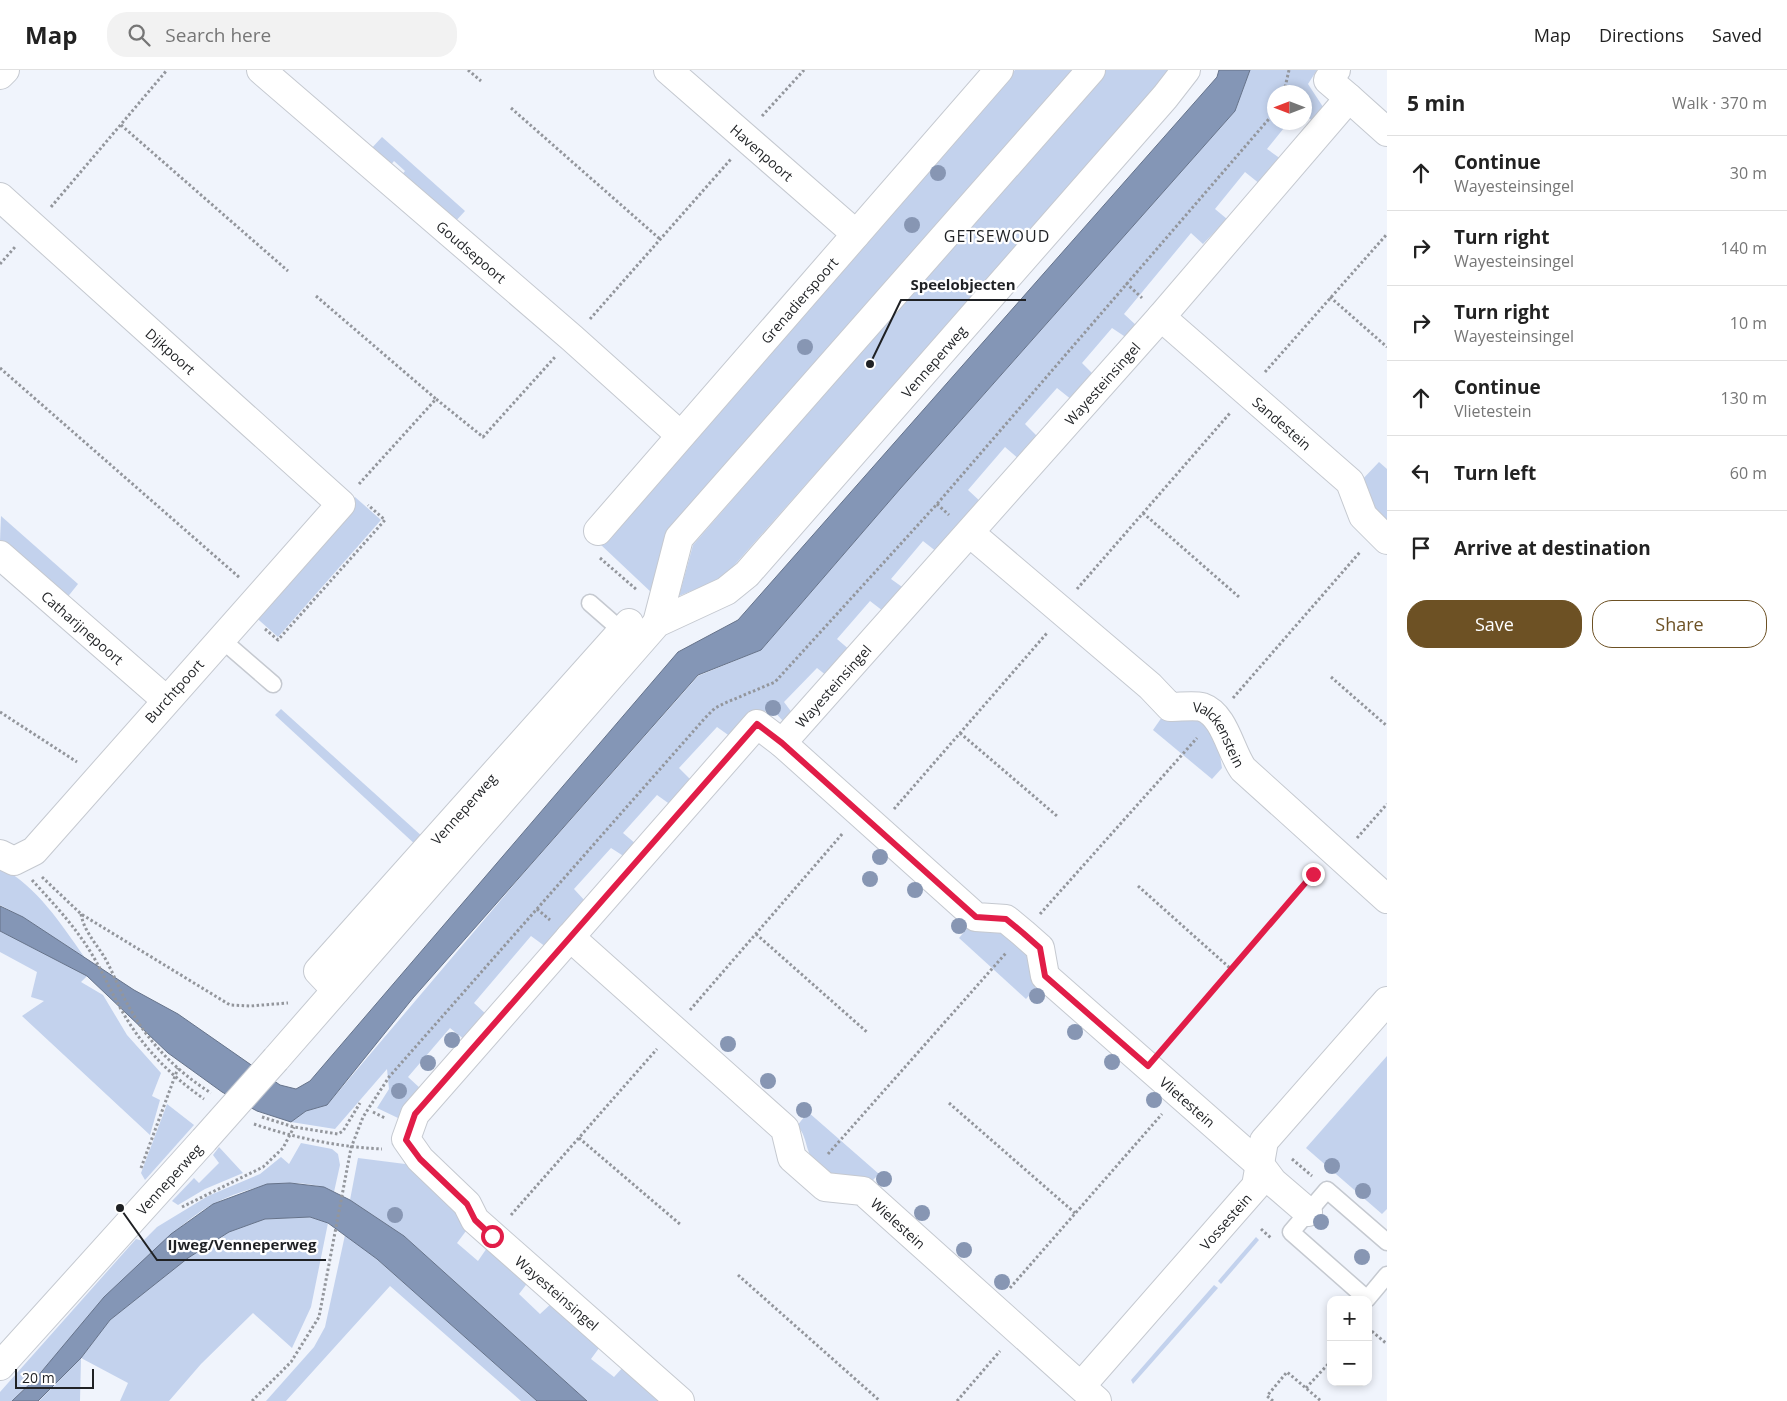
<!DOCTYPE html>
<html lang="en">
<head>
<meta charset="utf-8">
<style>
	body { margin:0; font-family:"Open Sans",sans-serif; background:#f2f2f2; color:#222 }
	.controls { position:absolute; right:15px; bottom:15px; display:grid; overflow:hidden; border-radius:10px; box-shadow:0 2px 8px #0003 }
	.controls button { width:45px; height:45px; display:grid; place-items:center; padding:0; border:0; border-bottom:1px solid #e0e0e0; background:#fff; color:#222; font:25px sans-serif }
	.compass { position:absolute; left:1267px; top:15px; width:45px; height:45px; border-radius:50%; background:#fff; box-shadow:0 2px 8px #0003; rotate:270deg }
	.scale { position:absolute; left:15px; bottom:12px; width:79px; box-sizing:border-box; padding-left:5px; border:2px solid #1f2124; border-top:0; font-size:14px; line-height:18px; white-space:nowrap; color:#1f2124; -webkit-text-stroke:4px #fff; paint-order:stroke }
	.stop { position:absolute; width:15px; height:15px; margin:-11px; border:4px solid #e11d48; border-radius:50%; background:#fff }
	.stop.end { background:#e11d48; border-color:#fff; box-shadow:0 1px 5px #0008 }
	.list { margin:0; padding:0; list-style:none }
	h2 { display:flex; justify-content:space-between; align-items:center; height:65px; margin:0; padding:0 20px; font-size:21px }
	h2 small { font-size:16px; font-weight:400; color:#767676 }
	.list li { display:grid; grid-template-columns:32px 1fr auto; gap:15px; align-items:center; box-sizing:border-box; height:75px; padding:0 20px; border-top:1px solid #e0e0e0 }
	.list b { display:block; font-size:19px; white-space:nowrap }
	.list p { margin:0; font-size:16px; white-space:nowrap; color:#767676 }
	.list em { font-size:16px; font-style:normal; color:#767676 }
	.actions { display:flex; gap:10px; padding:15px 20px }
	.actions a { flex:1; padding:11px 0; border:1px solid #6d5124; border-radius:20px; text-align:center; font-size:18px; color:#6d5124 }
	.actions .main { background:#6d5124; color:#fff }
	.icon { flex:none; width:28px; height:28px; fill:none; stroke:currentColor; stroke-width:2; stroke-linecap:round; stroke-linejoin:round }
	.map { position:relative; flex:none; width:1387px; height:1331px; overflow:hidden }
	header { display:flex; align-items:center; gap:30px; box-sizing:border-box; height:70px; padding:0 25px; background:#fff; border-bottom:1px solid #e0e0e0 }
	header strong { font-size:24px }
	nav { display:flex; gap:28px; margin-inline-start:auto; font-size:18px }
	.search { width:350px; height:45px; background:#f2f2f2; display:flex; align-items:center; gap:12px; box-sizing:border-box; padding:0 18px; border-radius:20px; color:#767676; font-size:19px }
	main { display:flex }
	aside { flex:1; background:#fff }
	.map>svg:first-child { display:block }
</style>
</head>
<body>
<header>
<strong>Map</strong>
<div class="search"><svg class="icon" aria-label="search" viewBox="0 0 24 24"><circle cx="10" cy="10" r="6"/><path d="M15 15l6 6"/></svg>Search here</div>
<nav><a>Map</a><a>Directions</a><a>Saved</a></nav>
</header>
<main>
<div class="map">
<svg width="1387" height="1331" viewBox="0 0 1387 1331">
	<rect width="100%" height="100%" fill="#f0f4fc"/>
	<g fill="#c3d2ed">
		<path d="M 1015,0 L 1085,0 L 668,473 L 653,524 L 600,474 Z"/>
		<path d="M 1105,0 L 1173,0 L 723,508 L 679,526 L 693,475 Z"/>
		<path d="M 1250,0 L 1317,0 L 1308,14 L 1325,40 L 1314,52 L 1305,45 L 1304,22 L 1274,22 L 1274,52 L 1288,53 L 1267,79 L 1281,89 L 1260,114 L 1245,102 L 1215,139 L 1227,149 L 1203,174 L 1191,163 L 1124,244 L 1137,256 L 1127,268 L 1112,258 L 1082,293 L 1094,305 L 1072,330 L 1057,318 L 1025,354 L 1039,368 L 1019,389 L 1005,377 L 968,420 L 981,432 L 937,482 L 923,471 L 891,509 L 905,519 L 883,541 L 870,531 L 837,569 L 851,581 L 827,606 L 817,598 L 784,632 L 793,644 L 783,651 L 770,637 L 731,667 L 717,657 L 679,698 L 691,710 L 671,735 L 657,725 L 623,763 L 636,774 L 625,787 L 611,778 L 574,819 L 586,832 L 546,877 L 531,866 L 474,933 L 487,945 L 465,970 L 450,958 L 408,1007 L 421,1019 L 398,1048 L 377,1038 L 389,1019 L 387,999 L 335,1059 L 291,1052 L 306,1041 L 327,1035 L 522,805 L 698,606 L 761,580 L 900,419 L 1235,41 Z"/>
		<path d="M 382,67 L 465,141 L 453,154 L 400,107 L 405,101 L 394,91 L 389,97 L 370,80 Z"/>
		<path d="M 1379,392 L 1387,399 L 1387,462 L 1372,446 L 1369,420 L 1361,411 Z"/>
		<path d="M 355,427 L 381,450 L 278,567 L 252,544 Z"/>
		<path d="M 1,446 L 78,514 L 66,529 L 0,471 Z"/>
		<path d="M 281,639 L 424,768 L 417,776 L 275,645 Z"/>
		<path d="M 1162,647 L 1199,648 L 1217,667 L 1222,698 L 1212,709 L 1153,660 Z"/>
		<path d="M 0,797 C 36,815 62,855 85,888 L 23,847 L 0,835 Z"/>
		<path d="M 971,854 L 1002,859 L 1027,882 L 1039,914 L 1026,929 L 959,868 Z"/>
		<path d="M 0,861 L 87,906 L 81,912 L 103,925 L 127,965 L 161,1003 L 152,1026 L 160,1030 L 150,1065 L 22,946 L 44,931 L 31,927 L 37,902 L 0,882 Z"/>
		<path d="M 1387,986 L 1387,1139 L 1382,1144 L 1306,1078 Z"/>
		<path d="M 167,1034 L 194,1055 L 145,1110 L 141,1103 Z"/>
		<path d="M 808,1042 L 879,1104 L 866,1117 C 840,1111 817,1108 808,1080 C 805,1071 804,1062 797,1056 Z"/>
		<path d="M 301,1073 L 332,1079 L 338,1084 L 340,1095 L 334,1122 C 297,1104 248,1116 213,1134 C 177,1154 148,1188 120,1218 C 85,1256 49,1294 12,1331 L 0,1331 L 0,1322 L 136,1169 L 143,1171 L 157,1157 L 208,1126 L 260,1104 L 281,1087 L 289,1094 Z"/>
		<path d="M 219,1077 L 243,1103 L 205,1119 L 178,1135 L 172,1131 L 194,1108 L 199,1113 L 219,1093 L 213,1085 Z"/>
		<path d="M 358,1088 L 413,1095 L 455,1133 L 469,1157 L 457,1173 L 478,1191 L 489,1175 L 529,1211 L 519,1224 L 540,1244 L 553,1232 L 602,1274 L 591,1289 L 614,1307 L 625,1295 L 666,1331 L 587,1331 L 404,1166 L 350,1130 Z"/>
		<path d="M 310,1147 L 328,1153 L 311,1237 L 292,1278 L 253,1243 L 201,1294 L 169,1331 L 120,1331 L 128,1313 L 81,1288 L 80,1331 L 39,1331 L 81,1288 L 110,1250 L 188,1188 L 229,1162 L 265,1149 Z"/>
		<path d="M 345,1165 L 377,1189 L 537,1331 L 521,1331 L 390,1216 L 286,1331 L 266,1331 L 314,1277 L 325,1257 Z"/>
		<path d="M 1256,1167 L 1259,1170 L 1221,1214 L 1218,1211 Z"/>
		<path d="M 1214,1215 L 1218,1218 L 1133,1314 L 1131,1310 Z"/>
	</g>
	<g fill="#8496b6" stroke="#66738a">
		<path d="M 1219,0 L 1250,0 L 1235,41 L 900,419 L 761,580 L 698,605 L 413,928 L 327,1035 L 306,1041 L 291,1052 L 257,1041 L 222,1022 L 168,983 L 87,906 L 0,861 L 0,836 L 23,847 L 134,920 L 178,944 L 280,1015 L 296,1019 L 310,1011 L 678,582 L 738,550 L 1217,7 Z"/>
		<path d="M 290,1113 L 324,1117 L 350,1130 L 404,1166 L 587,1331 L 537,1331 L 377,1189 L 328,1153 L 310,1147 L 265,1149 L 229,1162 L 188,1188 L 110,1250 L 81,1288 L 38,1331 L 12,1331 L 37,1307 L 104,1227 L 171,1164 L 213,1134 L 267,1114 Z"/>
	</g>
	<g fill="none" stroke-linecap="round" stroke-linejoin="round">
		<g stroke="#c5c9d0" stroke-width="19">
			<g id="lane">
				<path d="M 590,533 L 622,561"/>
				<path d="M 221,569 L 273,614"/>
				<path d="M 1387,1172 L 1327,1120 L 1291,1162 L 1367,1229 L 1387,1205"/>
			</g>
		</g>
		<g stroke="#c5c9d0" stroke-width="30">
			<g id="street">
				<path id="s1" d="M 261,0 L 572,268 L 680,365"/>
				<path id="s2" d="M 668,0 L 856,164"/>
				<path d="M 0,5 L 5,0"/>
				<path d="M 1349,28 L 1387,62"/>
				<path id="s3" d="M 0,127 L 341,434 L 34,781 L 14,791 L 0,784"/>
				<path id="s4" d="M 1161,247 L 1350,412 L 1363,446 L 1387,470"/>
				<path id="s5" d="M 598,461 L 999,0"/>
				<path id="s6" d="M 970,463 L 1150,616 L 1170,637 C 1180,637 1194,635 1202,637 C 1225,645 1230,681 1243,699 L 1387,829"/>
				<path id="s7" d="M 0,485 L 166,630"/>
				<path id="s8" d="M 782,673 L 976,847 L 1006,849 L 1023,863 L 1040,878 L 1045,906 L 1261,1096 L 1273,1112 L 1308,1142"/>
				<path id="s9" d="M 570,867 L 785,1059 L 792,1088 L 825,1117 L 863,1121 L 1097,1331"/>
				<path id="s10" d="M 336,920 L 318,901 L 629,553"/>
				<path id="s11" d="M 1081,1316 L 1256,1116 L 1264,1071 L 1387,931"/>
				<path id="s12" d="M 680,1331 L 475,1150 L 467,1134 L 420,1089 L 406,1069 L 415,1044 L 757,654 L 782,673 L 1161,247 L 1349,28 L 1328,10 L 1336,0"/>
			</g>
		</g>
		<g stroke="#c5c9d0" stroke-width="30">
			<g id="secondary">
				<path d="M 657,553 L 679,468 L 1091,0"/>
				<path id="s13" d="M 276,989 L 657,553 L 726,521 L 747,504 L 1165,27 L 1186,0"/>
				<path id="s14" d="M 0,1296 L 204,1070"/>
			</g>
		</g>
		<g stroke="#93969c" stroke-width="3" stroke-dasharray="2.5 2.5" stroke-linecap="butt">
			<path d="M 468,0 L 481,11"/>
			<path d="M 1284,22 L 1289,0"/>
			<path d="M 511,38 L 661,170"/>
			<path d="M 762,46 L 804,0"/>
			<path d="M 121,55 L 288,201"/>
			<path d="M 51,137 L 167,0"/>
			<path d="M 0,194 L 15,177"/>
			<path d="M 1126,213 L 1142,228"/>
			<path d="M 316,226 L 436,329"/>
			<path d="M 1330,227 L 1387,277"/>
			<path d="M 590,249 L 731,89"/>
			<path d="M 0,298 L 240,508"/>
			<path d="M 1265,302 L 1387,164"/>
			<path d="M 359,414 L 436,329 L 483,367 L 555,287"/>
			<path d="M 937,434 L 949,445"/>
			<path d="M 1143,443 L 1239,527"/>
			<path d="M 600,488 L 637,520"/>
			<path d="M 1077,519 L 1230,343"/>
			<path d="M 265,559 L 278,570 L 385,450 L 368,435"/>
			<path d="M 1331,607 L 1387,656"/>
			<path d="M 1233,628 L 1360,482"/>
			<path d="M 0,642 L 77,692"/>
			<path d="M 960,663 L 1057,746"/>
			<path d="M 894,739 L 1047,563"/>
			<path d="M 1357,768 L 1387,734"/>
			<path d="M 42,807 L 81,844 L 230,935 L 250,936 L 288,933"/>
			<path d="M 32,810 C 52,832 72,853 88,878 C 101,898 110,920 122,941 C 143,978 170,1005 204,1029"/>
			<path d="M 1138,816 L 1231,899"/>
			<path d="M 537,839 L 550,850"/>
			<path d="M 81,844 C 84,862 97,874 106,890 C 114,905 120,921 128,935 C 147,971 176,1001 211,1023"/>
			<path d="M 1040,844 L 1197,668"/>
			<path d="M 756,864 L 868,963"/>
			<path d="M 690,940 L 843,763"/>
			<path d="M 1164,976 L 1316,802"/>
			<path d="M 949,1033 L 1075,1143"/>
			<path d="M 373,1042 L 385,1048"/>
			<path d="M 262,1047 L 294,1057 L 338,1064 L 343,1061 L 360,1033"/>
			<path d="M 254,1054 C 295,1068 339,1077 382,1079"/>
			<path d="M 579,1068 L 681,1155"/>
			<path d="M 828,1084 L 1006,883"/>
			<path d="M 1292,1089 L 1312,1106"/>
			<path d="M 141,1098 L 178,998"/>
			<path d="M 182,1137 L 263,1097 L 283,1078 L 294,1057"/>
			<path d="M 511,1145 L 657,979"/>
			<path d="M 1261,1159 L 1271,1168"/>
			<path d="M 738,1205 L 880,1331"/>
			<path d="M 1010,1218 L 1162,1044"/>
			<path d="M 1368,1258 L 1387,1274"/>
			<path d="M 1306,1318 L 1331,1291"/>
			<path d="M 252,1331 L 291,1292 L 319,1247 L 351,1078 L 363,1047 L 389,1007 L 705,648 L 715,638 L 725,633 L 775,612 L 937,434 L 1274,43"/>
			<path d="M 957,1331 L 1000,1281"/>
			<path d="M 1273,1331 L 1267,1326 L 1287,1302 L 1321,1331"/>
		</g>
		<use href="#lane" stroke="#fff" stroke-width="16"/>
		<use href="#street" stroke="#fff" stroke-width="28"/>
		<use href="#secondary" stroke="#fff" stroke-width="28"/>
		<g stroke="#c5c9d0" stroke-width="30" stroke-linecap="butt">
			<path id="secondary-bridge" d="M 204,1070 L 276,989"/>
		</g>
		<use href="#secondary-bridge" stroke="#fff" stroke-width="28"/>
	</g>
	<g fill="#8796b3">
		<circle cx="938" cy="103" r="8"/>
		<circle cx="912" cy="155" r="8"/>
		<circle cx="805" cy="277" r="8"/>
		<circle cx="773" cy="638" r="8"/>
		<circle cx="880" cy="787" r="8"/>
		<circle cx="870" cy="809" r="8"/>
		<circle cx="915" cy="820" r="8"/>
		<circle cx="959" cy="856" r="8"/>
		<circle cx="1037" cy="926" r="8"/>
		<circle cx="1075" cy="962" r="8"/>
		<circle cx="452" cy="970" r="8"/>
		<circle cx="728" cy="974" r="8"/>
		<circle cx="1112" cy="992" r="8"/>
		<circle cx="428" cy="993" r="8"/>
		<circle cx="768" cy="1011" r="8"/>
		<circle cx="399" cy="1021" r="8"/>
		<circle cx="1154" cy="1030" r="8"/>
		<circle cx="804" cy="1040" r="8"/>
		<circle cx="1332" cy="1096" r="8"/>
		<circle cx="884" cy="1109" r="8"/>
		<circle cx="1363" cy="1121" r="8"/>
		<circle cx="922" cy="1143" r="8"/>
		<circle cx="395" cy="1145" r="8"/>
		<circle cx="1321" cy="1152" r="8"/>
		<circle cx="964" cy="1180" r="8"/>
		<circle cx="1362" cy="1187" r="8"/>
		<circle cx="1002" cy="1212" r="8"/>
	</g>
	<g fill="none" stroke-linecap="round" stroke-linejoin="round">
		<path stroke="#e11d48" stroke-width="6" d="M 492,1166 L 475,1150 L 467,1134 L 420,1089 L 406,1070 L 415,1044 L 757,654 L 782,673 L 976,847 L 1006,849 L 1023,863 L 1040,878 L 1045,906 L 1148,996 L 1313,804"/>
	</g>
	<g text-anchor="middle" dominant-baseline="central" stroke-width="4.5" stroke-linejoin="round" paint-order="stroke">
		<g font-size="14" fill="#1f2124" stroke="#fff">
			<text stroke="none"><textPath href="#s2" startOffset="125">Havenpoort</textPath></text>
			<text stroke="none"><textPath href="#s1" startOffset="278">Goudsepoort</textPath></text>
			<text stroke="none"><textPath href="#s5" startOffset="306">Grenadierspoort</textPath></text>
			<text stroke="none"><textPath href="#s3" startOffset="230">Dijkpoort</textPath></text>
			<text stroke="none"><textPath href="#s13" startOffset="965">Venneperweg</textPath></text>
			<text stroke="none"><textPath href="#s12" startOffset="1439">Wayesteinsingel</textPath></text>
			<text stroke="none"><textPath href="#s4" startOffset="161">Sandestein</textPath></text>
			<text stroke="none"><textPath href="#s7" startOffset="110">Catharijnepoort</textPath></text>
			<text stroke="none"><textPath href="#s12" startOffset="1034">Wayesteinsingel</textPath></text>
			<text transform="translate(174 621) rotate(-48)">Burchtpoort</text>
			<text stroke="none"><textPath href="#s6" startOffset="329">Valckenstein</textPath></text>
			<text stroke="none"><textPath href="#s10" startOffset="244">Venneperweg</textPath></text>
			<text stroke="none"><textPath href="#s8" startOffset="554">Vlietestein</textPath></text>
			<text stroke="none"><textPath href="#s14" startOffset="252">Venneperweg</textPath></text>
			<text stroke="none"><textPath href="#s11" startOffset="219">Vossestein</textPath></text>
			<text stroke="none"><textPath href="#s9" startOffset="448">Wielestein</textPath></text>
			<text transform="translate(557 1223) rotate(41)">Wayesteinsingel</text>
		</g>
		<g font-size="16" letter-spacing="1" fill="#1f2124" stroke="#fff">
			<text x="997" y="166">GETSEWOUD</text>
		</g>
	</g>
	<path fill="none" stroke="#1f2124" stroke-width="2" d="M870 294L901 230H1026M120 1138L157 1190H326"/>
	<g fill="#1f2124" stroke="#fff" stroke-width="2">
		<circle cx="870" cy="294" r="5"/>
		<circle cx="120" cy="1138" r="5"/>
	</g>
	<g font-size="15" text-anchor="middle" font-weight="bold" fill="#1f2124" stroke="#fff" stroke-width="4.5" stroke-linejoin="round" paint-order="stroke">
		<text x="963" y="220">Speelobjecten</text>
		<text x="242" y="1180">IJweg/Venneperweg</text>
	</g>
</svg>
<div class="controls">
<button>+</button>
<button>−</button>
</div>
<svg class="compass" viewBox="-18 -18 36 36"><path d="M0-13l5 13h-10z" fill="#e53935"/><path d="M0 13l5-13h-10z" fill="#767676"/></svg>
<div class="scale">20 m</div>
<div class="stop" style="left:492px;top:1166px"></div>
<div class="stop end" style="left:1313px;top:804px"></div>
</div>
<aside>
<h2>5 min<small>Walk · 370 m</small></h2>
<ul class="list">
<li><svg class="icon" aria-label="ahead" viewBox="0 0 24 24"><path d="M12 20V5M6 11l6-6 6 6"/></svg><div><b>Continue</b><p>Wayesteinsingel</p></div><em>30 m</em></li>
<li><svg class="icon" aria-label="right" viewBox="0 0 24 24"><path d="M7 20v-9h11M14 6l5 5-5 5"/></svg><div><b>Turn right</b><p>Wayesteinsingel</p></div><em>140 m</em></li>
<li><svg class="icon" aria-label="right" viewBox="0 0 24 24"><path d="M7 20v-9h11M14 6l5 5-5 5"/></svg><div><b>Turn right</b><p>Wayesteinsingel</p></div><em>10 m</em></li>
<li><svg class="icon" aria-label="ahead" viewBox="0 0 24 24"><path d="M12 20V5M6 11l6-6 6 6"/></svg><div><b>Continue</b><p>Vlietestein</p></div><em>130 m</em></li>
<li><svg class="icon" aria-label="left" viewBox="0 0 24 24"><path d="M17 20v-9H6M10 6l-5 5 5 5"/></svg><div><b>Turn left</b></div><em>60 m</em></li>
<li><svg class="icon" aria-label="arrive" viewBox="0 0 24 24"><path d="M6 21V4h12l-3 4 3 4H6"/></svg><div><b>Arrive at destination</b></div></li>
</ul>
<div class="actions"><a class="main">Save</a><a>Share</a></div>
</aside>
</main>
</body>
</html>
